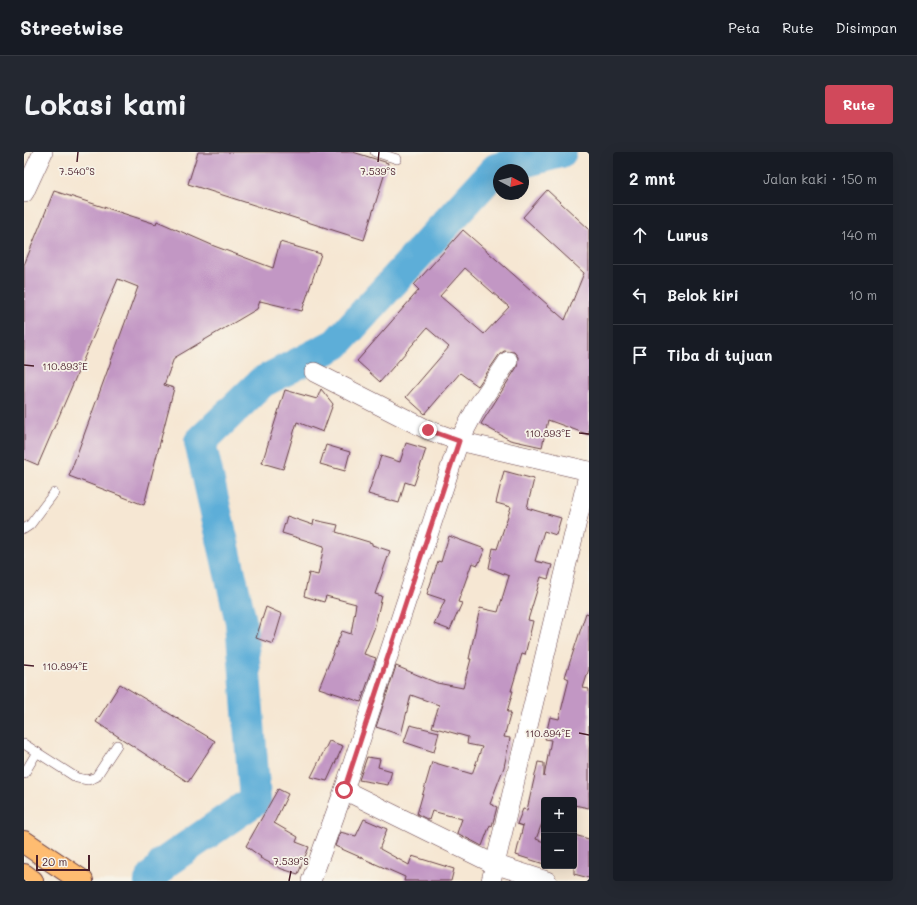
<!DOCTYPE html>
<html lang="id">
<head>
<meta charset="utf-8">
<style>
	body { margin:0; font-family:Mali,sans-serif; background:#242831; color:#f1f3f6 }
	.controls { position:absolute; right:12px; bottom:12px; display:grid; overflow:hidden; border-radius:4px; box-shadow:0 4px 16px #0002 }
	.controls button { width:36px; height:36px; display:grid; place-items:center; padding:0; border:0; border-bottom:1px solid #363941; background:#171b24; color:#f1f3f6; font:20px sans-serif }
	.compass { position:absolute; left:469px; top:12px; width:36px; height:36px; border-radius:50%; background:#171b24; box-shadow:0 4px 16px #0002; rotate:97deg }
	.scale { position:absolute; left:12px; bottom:10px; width:54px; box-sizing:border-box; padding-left:4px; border:2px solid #4a1f2b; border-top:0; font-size:11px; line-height:14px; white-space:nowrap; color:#4a1f2b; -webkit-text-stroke:3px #f7f3e8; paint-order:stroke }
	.stop { position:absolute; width:12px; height:12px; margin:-9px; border:3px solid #d1495b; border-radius:50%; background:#fff }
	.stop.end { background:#d1495b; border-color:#fff; box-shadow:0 1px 4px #0008 }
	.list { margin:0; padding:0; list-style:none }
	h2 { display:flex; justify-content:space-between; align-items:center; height:52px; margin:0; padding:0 16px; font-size:17px }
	h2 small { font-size:13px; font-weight:400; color:#9ea1a6 }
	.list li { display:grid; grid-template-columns:26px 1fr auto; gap:12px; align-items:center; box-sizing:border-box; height:60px; padding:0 16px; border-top:1px solid #363941 }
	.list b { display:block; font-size:15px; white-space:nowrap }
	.list em { font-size:13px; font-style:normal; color:#9ea1a6 }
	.icon { flex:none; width:22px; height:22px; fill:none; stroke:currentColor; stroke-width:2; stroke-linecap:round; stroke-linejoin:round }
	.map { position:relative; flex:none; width:565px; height:729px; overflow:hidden; border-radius:4px }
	header { display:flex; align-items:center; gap:24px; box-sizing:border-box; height:56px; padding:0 20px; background:#171b24; border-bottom:1px solid #363941 }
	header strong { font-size:19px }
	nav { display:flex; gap:22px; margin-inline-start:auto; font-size:14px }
	.intro { display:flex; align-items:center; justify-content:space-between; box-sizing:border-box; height:96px; padding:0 24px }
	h1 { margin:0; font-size:28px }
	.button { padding:10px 18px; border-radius:4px; background:#d1495b; color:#fff; font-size:14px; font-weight:700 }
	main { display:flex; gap:24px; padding:0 24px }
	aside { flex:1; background:#171b24; border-radius:4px; box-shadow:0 4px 16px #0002 }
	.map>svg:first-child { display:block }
</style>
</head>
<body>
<header>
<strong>Streetwise</strong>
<nav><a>Peta</a><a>Rute</a><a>Disimpan</a></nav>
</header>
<div class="intro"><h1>Lokasi kami</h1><a class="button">Rute</a></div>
<main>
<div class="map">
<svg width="565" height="729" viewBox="0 0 565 729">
	<rect width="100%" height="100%" fill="#f7f3e8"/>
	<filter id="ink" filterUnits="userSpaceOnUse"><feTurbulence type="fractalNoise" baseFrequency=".025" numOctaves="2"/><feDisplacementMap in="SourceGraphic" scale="8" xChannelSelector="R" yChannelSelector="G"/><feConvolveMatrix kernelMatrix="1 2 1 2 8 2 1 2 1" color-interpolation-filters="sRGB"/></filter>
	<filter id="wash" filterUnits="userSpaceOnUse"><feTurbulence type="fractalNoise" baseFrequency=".012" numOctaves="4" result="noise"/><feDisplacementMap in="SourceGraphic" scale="16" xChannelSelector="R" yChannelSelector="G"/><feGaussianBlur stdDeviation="0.9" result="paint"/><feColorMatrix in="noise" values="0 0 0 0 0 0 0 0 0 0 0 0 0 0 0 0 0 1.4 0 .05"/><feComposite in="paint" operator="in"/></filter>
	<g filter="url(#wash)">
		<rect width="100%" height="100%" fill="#f6e7d3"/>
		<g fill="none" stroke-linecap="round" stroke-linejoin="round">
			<path stroke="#5daed8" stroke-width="32" d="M 126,729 L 140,711 L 231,648 L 217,470 L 176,290 L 238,230 L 312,192 L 472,17 L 537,0"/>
		</g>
		<g id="blocks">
			<g fill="#c297c4" fill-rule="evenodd">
				<path d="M 174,0 L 329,0 L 364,11 L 340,88 L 164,32 Z"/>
				<path d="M 523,38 L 565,77 L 565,283 L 524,268 L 518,295 L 486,288 L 457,272 L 493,215 L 494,205 L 490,200 L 480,199 L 475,203 L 454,234 L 436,221 L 401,262 L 382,245 L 425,195 L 403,176 L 356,230 L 333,209 L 395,138 L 390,133 L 439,78 L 541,168 L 560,121 L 499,65 ZM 441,116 L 485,155 L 460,182 L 416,144 Z"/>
				<path d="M 30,39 L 132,72 L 133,69 L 190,94 L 249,116 L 256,90 L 297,102 L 278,159 L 236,149 L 233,157 L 150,206 L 140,233 L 150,236 L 120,353 L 45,324 L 114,135 L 94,127 L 14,313 L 0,307 L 0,113 Z"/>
				<path d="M 297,237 L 309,252 L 299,280 L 273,270 L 259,317 L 238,311 L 261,238 L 293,247 Z"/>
				<path d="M 382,291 L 402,297 L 390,333 L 381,330 L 375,351 L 344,342 L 357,304 L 376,310 Z"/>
				<path d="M 302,293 L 326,300 L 321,319 L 296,312 Z"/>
				<path d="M 480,319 L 510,327 L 503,356 L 537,366 L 532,383 L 520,379 L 511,409 L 528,413 L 524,427 L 517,425 L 504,468 L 509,469 L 501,503 L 498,502 L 487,539 L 489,539 L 483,560 L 487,560 L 480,585 L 486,586 L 480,615 L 466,652 L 473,655 L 468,674 L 466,673 L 458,694 L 433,681 L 438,667 L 408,659 L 405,668 L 393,662 L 408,610 L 448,622 L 458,595 L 443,592 L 444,585 L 408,575 L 415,553 L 387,543 L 377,583 L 352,575 L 372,514 L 413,531 L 439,536 L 447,507 L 445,507 L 456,456 L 474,460 L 485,424 L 465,416 L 469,396 L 473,397 L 487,355 L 472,351 Z"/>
				<path d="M 263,364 L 289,373 L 290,368 L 314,373 L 312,380 L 348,391 L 348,393 L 366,399 L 351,442 L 358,444 L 350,477 L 340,502 L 352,506 L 337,550 L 295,536 L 318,479 L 327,482 L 332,452 L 302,444 L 300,450 L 280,444 L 285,421 L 294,423 L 300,394 L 258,381 Z"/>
				<path d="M 425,384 L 461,397 L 454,413 L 448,411 L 434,450 L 438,451 L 426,478 L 410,472 L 421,448 L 403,442 L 414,409 L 417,410 Z"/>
				<path d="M 242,455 L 258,462 L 249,492 L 232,486 Z"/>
				<path d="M 562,461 L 565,462 L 565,517 L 559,536 L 565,537 L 565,656 L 550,653 L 550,648 L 520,648 L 520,666 L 512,687 L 520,690 L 520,712 L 492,703 L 499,674 L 493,672 L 499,657 L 503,658 L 514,610 L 520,611 L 520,625 L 527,588 L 521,587 L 526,565 L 535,567 L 545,527 L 541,525 Z"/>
				<path d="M 96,532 L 191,589 L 164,630 L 72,570 Z"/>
				<path d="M 386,573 L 415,580 L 410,600 L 380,590 Z"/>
				<path d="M 305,589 L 319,594 L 303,629 L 287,625 Z"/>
				<path d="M 343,605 L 356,607 L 354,615 L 368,619 L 364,633 L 335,628 Z"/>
				<path d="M 254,637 L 264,642 L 250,671 L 274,685 L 272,690 L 285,695 L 274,722 L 258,717 L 236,706 L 237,705 L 222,694 Z"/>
				<path d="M 340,667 L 363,677 L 356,695 L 356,697 L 385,713 L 388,704 L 430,717 L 427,729 L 380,729 L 381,725 L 311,694 L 316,680 L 332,684 Z"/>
				<path d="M 550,683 L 565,687 L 565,726 L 550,722 Z"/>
			</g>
		</g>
	</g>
	<g filter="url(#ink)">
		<use href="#blocks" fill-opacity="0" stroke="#643d44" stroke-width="1"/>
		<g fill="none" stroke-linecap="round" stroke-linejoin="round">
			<g stroke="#643d44" stroke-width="10">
				<g id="service">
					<path d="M 351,0 L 373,7"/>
					<path d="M 0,377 L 6,373 L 30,341"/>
					<path d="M 0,592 L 53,626 L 64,628 L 72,625 L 93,593"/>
					<path d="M 0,622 L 13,600"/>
				</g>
			</g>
			<g stroke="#643d44" stroke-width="20">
				<g id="minor">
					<path d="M 0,41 L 19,0"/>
					<path d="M 290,220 L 404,278 L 435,289 L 565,319"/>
					<path d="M 320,638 L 470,712 L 523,729"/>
					<path d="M 287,729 L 320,638 L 435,289 L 453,255 L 484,209"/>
					<path d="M 467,729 L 565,319"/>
				</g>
			</g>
			<g stroke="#643d44" stroke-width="24">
				<g id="trunk">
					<path d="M 0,690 L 58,729"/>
					<path d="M 0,723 L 8,729"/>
				</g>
			</g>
			<use href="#service" stroke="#fff" stroke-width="9"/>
			<use href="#minor" stroke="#fff" stroke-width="19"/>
			<use href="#trunk" stroke="#febc71" stroke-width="22"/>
		</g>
	</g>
	<g fill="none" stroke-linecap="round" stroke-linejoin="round" filter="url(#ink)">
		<path stroke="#d1495b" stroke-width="5" d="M 320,638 L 435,289 L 404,278"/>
	</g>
	<path fill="none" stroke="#4a1f2b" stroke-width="1.5" d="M 53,10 L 54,0M 354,10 L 355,0M 0,213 L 10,214M 555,281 L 565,282M 0,513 L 10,514M 555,581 L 565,583M 265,729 L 267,719"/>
	<g font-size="10" text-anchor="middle" fill="#4a1f2b" stroke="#f7f3e8" stroke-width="3.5" stroke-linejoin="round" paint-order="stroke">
		<text x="53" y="23">7.540°S</text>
		<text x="354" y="23">7.539°S</text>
		<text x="41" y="218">110.893°E</text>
		<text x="524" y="285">110.893°E</text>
		<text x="41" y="518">110.894°E</text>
		<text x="524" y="585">110.894°E</text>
		<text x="267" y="713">7.539°S</text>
	</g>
</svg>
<div class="controls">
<button>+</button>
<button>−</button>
</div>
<svg class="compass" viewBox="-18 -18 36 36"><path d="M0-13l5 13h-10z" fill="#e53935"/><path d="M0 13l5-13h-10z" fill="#9ea1a6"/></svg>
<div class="scale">20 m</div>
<div class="stop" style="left:320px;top:638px"></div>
<div class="stop end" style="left:404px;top:278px"></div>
</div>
<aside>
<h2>2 mnt<small>Jalan kaki · 150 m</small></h2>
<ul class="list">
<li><svg class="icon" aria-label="ahead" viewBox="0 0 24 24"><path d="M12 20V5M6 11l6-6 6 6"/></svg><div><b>Lurus</b></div><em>140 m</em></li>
<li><svg class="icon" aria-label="left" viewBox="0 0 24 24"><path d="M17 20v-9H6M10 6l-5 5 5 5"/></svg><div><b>Belok kiri</b></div><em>10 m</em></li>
<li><svg class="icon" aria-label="arrive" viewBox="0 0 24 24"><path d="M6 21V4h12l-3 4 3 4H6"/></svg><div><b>Tiba di tujuan</b></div></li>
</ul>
</aside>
</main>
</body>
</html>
